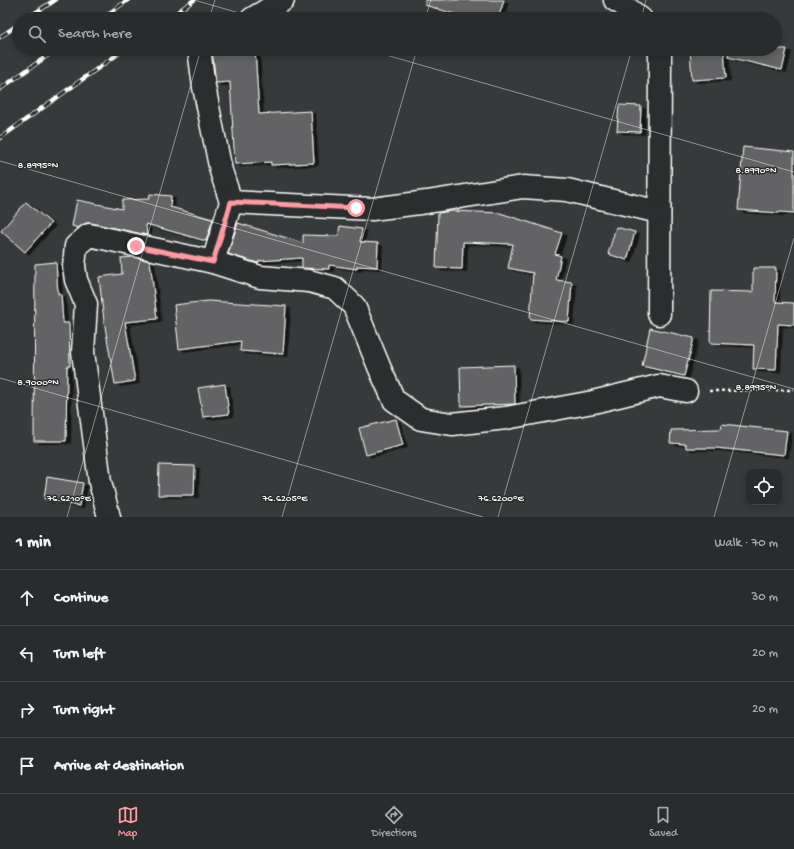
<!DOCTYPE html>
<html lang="en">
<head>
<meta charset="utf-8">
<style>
	body { margin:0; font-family:"Gochi Hand",sans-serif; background:#353838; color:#f1f3f6 }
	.controls { position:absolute; right:12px; bottom:12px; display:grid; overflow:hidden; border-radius:8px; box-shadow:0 2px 6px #0003 }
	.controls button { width:36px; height:36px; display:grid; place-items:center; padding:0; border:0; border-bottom:1px solid #454848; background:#292c2c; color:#f1f3f6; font:20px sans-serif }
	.stop { position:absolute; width:12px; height:12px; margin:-9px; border:3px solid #ff9aa2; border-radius:50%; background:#fff }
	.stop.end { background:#ff9aa2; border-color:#fff; box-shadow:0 1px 4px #0008 }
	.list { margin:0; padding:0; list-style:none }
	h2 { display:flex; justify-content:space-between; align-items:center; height:52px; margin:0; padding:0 16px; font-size:17px }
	h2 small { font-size:13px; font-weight:400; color:#a5a7a9 }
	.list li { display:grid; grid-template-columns:26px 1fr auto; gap:12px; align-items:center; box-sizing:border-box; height:56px; padding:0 16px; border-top:1px solid #454848 }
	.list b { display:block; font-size:15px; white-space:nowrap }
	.list em { font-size:13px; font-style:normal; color:#a5a7a9 }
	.icon { flex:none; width:22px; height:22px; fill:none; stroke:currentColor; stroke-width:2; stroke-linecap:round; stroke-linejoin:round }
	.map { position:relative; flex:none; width:794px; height:517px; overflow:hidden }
	.search { position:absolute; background:#292c2c; box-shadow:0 2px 6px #0003; left:12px; right:12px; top:12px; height:44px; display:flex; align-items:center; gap:10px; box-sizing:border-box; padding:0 14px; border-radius:22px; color:#a5a7a9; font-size:15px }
	.sheet { height:276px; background:#292c2c }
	nav { display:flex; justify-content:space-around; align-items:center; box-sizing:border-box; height:56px; border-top:1px solid #454848; background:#292c2c; font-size:11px; color:#a5a7a9 }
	nav a { display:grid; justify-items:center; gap:2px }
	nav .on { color:#ff9aa2 }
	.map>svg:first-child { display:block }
</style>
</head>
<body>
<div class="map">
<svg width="794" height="517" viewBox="0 0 794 517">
	<defs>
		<filter id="shadow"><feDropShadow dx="4.5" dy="2.5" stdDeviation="0" flood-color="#0009"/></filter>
	</defs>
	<rect width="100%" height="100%" fill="#373a3b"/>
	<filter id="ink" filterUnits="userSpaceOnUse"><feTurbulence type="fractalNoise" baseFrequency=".025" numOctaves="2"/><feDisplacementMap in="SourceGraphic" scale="8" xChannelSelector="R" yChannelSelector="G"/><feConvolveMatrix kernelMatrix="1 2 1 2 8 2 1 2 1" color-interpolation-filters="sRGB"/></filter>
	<g filter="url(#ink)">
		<g fill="#636465" stroke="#fff" filter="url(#shadow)">
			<path d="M 425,0 L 504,0 L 498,19 L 471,19 L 425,5 Z"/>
			<path d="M 212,49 L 255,49 L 259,114 L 311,111 L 314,163 L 271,165 L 271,162 L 235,164 L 230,82 L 216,83 Z"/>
			<path d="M 690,49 L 724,49 L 726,78 L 692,80 Z"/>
			<path d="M 729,49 L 787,49 L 782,70 L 728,57 Z"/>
			<path d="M 619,105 L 641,106 L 640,132 L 617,131 Z"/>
			<path d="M 743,147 L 794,152 L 794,213 L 780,212 L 779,213 L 738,210 Z"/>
			<path d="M 150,194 L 171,196 L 170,207 L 213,219 L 206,241 L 146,224 L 147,235 L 91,223 L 86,223 L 78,228 L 72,226 L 77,200 L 122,209 L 122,200 L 149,199 Z"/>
			<path d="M 26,202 L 51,223 L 25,252 L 1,231 Z"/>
			<path d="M 452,211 L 500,213 L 562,233 L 555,254 L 561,256 L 556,280 L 572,282 L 569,322 L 530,319 L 533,273 L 508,268 L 513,244 L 463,242 L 462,269 L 436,268 L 438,213 Z"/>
			<path d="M 238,223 L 303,243 L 303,235 L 338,236 L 340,226 L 362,229 L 360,242 L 378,243 L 377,267 L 357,266 L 357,269 L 329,265 L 329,269 L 302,268 L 302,258 L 259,261 L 258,263 L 228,254 Z"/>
			<path d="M 616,227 L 635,232 L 627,260 L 608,254 Z"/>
			<path d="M 133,257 L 150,261 L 157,319 L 125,322 L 135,381 L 115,384 L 104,321 L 99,277 L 122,274 L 121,258 Z"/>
			<path d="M 56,262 L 58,294 L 61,294 L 63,323 L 69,323 L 70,366 L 67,366 L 66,441 L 34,441 L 35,264 Z"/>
			<path d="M 753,268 L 776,268 L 775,302 L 794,303 L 794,325 L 778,324 L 776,370 L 753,369 L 754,345 L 710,343 L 711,291 L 753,292 Z"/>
			<path d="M 208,301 L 286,306 L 283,354 L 240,351 L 241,341 L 179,349 L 174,305 Z"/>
			<path d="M 650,328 L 694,338 L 684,376 L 642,366 Z"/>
			<path d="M 514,365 L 515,404 L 461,406 L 460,367 Z"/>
			<path d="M 225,384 L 229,414 L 203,417 L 198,388 Z"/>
			<path d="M 396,419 L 403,445 L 366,455 L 359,428 Z"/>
			<path d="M 722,424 L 787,431 L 784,455 L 716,448 L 686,448 L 686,444 L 670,443 L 671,430 L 721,429 Z"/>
			<path d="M 159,465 L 195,466 L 194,495 L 158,495 Z"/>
			<path d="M 47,477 L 83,483 L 79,506 L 44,499 Z"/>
		</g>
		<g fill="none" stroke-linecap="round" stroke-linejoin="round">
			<g stroke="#fff" stroke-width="25">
				<g id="minor">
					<path d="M 615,0 L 622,4 L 641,19"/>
					<path d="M 252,19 L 283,0"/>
					<path d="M 199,49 L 204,87 L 221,171 L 231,202 L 213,262"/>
					<path d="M 658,49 L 660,52 L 659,314"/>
					<path d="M 231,202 L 372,209 L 427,202 L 523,187 L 567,190 L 659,212"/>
					<path d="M 109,517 L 100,482 L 83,352 L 86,304 L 76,280 L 74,266 L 76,246 L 89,235 L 213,262 L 260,277 L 309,281 L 335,288 L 354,306 L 380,369 L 394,400 L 421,419 L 452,424 L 506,418 L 593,402 L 659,386 L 686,391"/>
				</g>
			</g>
			<path stroke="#fff" stroke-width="2.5" stroke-dasharray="3 3" stroke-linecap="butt" d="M 709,391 L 794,390"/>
			<use href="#minor" stroke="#2a2d2e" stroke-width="22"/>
			<g stroke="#fff" stroke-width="4.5">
				<g id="rail">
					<path d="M 26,19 L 55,0"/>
					<path d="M 101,19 L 128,0"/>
					<path d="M 168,19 L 194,0"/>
					<path d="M 0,37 L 19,24"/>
					<path d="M 0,89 L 57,49"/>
					<path d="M 0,138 L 125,49"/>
				</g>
			</g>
			<use href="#rail" stroke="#2a2d2e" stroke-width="3" stroke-dasharray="9" stroke-linecap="butt"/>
		</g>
	</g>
	<g fill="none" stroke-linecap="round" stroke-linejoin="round" filter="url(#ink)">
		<path stroke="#ff9aa2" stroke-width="5" d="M 136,246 L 213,262 L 231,202 L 356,208"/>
	</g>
	<path fill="none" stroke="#fff" stroke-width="1" stroke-opacity="0.45" d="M 194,0 L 260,19M 209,19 L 215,0M 425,19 L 431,0M 641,19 L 646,0M 365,49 L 794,172M 0,161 L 794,389M 0,378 L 483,517M 67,517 L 201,49M 282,517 L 417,49M 498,517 L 632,49M 714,517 L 794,238"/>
	<g font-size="10" text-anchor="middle" fill="#fff" stroke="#2a2d2e" stroke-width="3" stroke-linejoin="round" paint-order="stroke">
		<text x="38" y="168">8.8995°N</text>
		<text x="756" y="173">8.8990°N</text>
		<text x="38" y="385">8.9000°N</text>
		<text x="756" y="390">8.8995°N</text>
		<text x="69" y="501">76.6210°E</text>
		<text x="285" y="501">76.6205°E</text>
		<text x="501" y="501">76.6200°E</text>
	</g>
</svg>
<div class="controls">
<button><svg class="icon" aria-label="locate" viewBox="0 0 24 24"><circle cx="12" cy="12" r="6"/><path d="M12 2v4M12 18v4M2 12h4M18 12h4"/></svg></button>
</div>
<div class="stop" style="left:356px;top:208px"></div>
<div class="stop end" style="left:136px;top:246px"></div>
<div class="search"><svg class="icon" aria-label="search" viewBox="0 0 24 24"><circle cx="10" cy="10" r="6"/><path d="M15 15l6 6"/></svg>Search here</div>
</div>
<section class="sheet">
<h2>1 min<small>Walk · 70 m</small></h2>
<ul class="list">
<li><svg class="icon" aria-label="ahead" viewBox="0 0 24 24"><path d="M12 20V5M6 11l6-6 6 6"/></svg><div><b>Continue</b></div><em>30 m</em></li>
<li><svg class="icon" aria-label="left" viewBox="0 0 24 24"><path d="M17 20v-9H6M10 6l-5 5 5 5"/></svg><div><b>Turn left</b></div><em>20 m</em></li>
<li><svg class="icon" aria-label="right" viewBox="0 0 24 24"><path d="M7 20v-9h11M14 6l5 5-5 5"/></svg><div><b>Turn right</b></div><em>20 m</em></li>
<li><svg class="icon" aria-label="arrive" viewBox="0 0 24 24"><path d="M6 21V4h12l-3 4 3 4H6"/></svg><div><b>Arrive at destination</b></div></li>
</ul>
</section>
<nav>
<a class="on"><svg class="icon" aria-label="map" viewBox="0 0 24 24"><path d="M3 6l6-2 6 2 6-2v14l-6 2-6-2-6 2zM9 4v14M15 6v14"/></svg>Map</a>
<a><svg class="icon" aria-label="directions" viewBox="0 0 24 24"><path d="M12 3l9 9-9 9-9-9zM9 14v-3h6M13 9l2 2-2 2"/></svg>Directions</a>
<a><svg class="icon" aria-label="saved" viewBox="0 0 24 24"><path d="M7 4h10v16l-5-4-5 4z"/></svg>Saved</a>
</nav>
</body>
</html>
